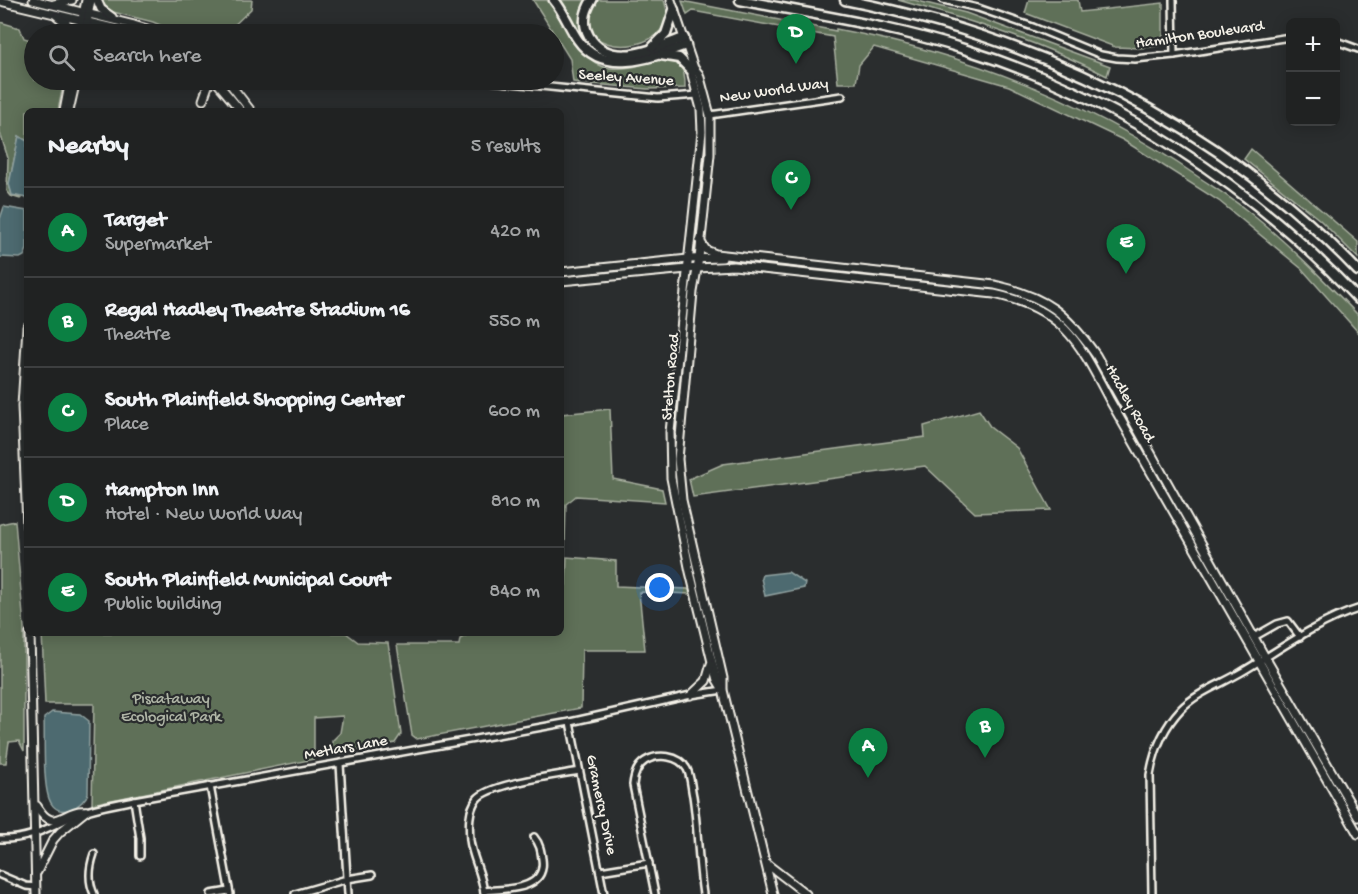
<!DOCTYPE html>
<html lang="en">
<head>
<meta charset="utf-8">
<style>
	body { margin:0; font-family:"Gochi Hand",sans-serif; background:#2d2f2f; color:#f1f3f6 }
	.controls { position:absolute; right:18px; top:18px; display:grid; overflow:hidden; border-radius:9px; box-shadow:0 3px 15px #0003 }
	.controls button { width:54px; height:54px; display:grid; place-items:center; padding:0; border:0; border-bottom:2px solid #3d3f40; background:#202222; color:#f1f3f6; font:30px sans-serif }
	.you { position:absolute; left:660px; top:588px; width:21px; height:21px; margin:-15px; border:4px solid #fff; border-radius:50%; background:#1a73e8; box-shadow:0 0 0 9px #1a73e833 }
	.badge { display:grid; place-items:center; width:39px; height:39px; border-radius:50%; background:#0b8043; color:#fff; font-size:20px; font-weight:700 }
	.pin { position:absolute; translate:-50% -50px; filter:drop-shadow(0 2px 3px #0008) }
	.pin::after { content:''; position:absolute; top:32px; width:21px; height:18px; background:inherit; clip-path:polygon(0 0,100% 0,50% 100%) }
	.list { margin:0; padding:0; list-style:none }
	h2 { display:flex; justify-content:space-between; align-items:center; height:78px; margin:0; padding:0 24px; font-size:26px }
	h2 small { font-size:20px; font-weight:400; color:#a2a4a5 }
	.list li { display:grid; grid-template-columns:39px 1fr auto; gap:18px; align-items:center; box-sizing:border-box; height:90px; padding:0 24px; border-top:2px solid #3d3f40 }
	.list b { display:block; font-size:22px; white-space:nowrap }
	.list p { margin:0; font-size:20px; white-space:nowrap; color:#a2a4a5 }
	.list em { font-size:20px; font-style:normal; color:#a2a4a5 }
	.icon { flex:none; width:33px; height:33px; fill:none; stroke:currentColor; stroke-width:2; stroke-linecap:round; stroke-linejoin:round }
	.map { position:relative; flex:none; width:1358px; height:894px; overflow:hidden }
	.search { position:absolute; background:#202222; box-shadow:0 3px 15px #0003; left:24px; top:24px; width:540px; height:66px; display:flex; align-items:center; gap:15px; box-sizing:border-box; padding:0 21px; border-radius:33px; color:#a2a4a5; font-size:22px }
	.panel { position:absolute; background:#202222; box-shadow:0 3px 15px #0003; left:24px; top:108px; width:540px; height:528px; border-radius:9px }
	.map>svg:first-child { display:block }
</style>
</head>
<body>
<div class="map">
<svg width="1358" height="894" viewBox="0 0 1358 894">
	<rect width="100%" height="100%" fill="#2a2d2e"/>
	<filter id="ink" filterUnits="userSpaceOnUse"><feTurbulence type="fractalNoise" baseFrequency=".0167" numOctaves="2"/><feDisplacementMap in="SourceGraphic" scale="12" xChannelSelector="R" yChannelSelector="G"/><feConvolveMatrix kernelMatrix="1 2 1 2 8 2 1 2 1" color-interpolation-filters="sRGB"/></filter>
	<g filter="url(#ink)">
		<g fill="#5e6f58" stroke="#a9b0a0" stroke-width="1.5">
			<path d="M 101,0 L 252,0 L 251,9 L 225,34 L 181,34 L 153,22 L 113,12 L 108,9 Z"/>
			<path d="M 533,0 L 547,0 C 560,17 584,62 604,67 C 611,69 625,68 632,67 C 640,66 647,61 655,59 C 677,53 686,68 685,88 L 647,89 L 573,82 L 570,59 Z"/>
			<path d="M 557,0 L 589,0 L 587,40 L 594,50 L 580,39 Z"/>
			<path d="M 598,0 L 664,0 L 668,14 C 666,19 663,27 660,31 C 635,58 565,47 598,0 Z"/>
			<path d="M 898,0 L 914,0 L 966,13 L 1110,66 L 1107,76 C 1041,42 969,20 898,0 Z"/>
			<path d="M 1029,0 L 1078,0 L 1080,12 L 1163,3 L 1163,35 L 1158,46 L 1139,48 L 1115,47 L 1025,13 Z"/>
			<path d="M 682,1 L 836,31 L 836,29 C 969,54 1089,101 1200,178 C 1215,188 1231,198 1245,209 C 1286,241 1322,278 1358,315 L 1358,332 L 1302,269 L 1219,201 L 1123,140 L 1009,86 L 874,47 L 859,65 L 856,83 L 838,83 L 833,37 L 693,11 L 687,15 Z"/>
			<path d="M 0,22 L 20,28 L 24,38 L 34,41 L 34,80 L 64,80 L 58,111 L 27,111 L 27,141 L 19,136 L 9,184 L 12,195 L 21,198 L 20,199 L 11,196 L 7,191 L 8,158 L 0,133 Z"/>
			<path d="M 1251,149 L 1358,242 L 1358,258 L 1320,220 L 1244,159 Z"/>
			<path d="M 610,409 L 613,479 L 662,489 L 665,502 L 576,496 L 566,504 L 564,585 L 566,585 L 567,557 L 616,561 L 616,586 L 688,589 L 691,594 L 639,592 L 645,650 L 582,650 L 581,708 L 417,739 L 412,735 L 397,645 L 459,645 L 460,639 L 471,633 L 561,633 L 561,414 Z"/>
			<path d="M 979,410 L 991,428 L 1017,448 L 1051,510 L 975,513 L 925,466 L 693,497 L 689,479 L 723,464 L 925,437 L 924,426 Z"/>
			<path d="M 15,521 L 24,628 L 24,751 L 19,741 L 9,742 L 6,763 L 0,763 L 0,524 Z"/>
			<path d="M 42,633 L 346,633 L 358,642 L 388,643 L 401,734 L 395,743 L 333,755 L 332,741 L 340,733 L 343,716 L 314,718 L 314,759 L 92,804 L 94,704 L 45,704 Z"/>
		</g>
		<g fill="#4d6b70" stroke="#90a1a0" stroke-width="1.5">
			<path d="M 19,136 L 27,141 L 27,198 L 12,195 L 9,184 Z"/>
			<path d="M 4,207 L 27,211 L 27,249 L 24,256 L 20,258 L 0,257 L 0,219 Z"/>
			<path d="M 788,572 L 805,583 L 804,588 L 765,596 L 761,578 L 762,575 Z"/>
			<path d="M 52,712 L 80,714 L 89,721 L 88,793 C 84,806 60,819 51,803 C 42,789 45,737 44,718 Z"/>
		</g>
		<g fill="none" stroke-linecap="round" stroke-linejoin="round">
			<g stroke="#f4f1e8" stroke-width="10">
				<g id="minor">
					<path d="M 943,0 L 978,8 L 1033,27 L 1101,55 L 1117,58 L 1135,59 L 1174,55 L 1290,37"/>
					<path d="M 1173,0 L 1174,55"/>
					<path d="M 1336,41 L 1358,49"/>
					<path d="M 481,80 L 658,98 L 698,95"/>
					<path d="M 710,115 L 842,96"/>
					<path d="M 1254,637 L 1277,624 L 1288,621 L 1300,637"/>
					<path d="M 570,722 L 604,894"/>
					<path d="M 340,764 L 348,894"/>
					<path d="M 210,786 L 230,894"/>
					<path d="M 134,800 L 140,838 L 140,856"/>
					<path d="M 0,839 C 34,840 53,824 84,812 C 99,806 118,804 134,800 L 570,722 L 691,695 L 723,690"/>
					<path d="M 94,854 C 89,868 88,881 94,894"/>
					<path d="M 600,871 L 649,863"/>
					<path d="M 0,875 L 26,886 L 36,887"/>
					<path d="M 484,891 C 505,889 547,891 542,859 C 541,851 540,844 534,837"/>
					<path d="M 211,894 L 229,891"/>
					<path d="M 295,894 L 347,879 L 372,875"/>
					<path d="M 484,894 C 483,875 472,858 470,840 C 469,827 468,810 477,799 C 488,784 558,775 579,771"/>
					<path d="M 655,894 L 633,785 C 634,775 637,766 645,761 C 658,753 679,755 687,769 C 691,777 691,788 693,796 C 698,829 698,862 703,894"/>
					<path d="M 1152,894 L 1150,775 C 1154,751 1163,728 1181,709 C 1196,693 1221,684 1240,673 C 1278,651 1316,622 1358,609"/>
				</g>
			</g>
			<g stroke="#f4f1e8" stroke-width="11">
				<g id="major">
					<path d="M 33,0 L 134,25 L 163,34"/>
					<path d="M 97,0 L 101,9 L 112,17"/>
					<path d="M 671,0 L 694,68 L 699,74 L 710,115 L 710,155 L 699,258 L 693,292 L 678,459 L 682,500 L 723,678 L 723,688"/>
					<path d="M 0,1 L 138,34"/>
					<path d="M 54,4 L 72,0"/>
					<path d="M 57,16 L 67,24 L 73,34"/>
					<path d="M 79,34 L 86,0"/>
					<path d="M 85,34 L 91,0"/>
					<path d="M 92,34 L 97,31 L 109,29"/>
					<path d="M 693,69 L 692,75 L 701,109 L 702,132 L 670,432 L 671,478 L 690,572 L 711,658 L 717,680 L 723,690 L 734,735 L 773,894"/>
					<path d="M 215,80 L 241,111"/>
					<path d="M 227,80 L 251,111"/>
					<path d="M 203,100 L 209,83 L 207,80"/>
					<path d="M 64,111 L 70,80"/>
					<path d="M 69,111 L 76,80"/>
					<path d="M 700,241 L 706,250 L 716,254 L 995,285 C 1047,297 1066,313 1096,355 L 1265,657 L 1358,817"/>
					<path d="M 561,272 L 688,259 L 722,258"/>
					<path d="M 561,281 L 698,268 L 734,266 L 994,294 C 1064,310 1078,340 1109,399 L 1358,834"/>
					<path d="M 27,327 L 22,406 L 27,527"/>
					<path d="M 30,633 L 36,894"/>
					<path d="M 691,695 L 706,681 L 711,664"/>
					<path d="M 37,806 C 54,836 64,808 86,811"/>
					<path d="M 767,864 L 806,894"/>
					<path d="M 37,872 L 53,840 L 60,832 L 86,811"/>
				</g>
			</g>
			<g stroke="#f4f1e8" stroke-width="13">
				<g id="highway">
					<path d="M 554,0 C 564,12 569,27 578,40 C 604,77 653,57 686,45"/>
					<path d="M 592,0 C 585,11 582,24 589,36 C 610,71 654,48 684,38"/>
					<path d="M 740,0 C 816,15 893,26 967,50 C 1117,97 1251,185 1358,299"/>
					<path d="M 845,0 C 1042,39 1218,124 1358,271"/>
					<path d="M 653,47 L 666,34 L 674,10"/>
					<path d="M 661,55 L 679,58 L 693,72"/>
				</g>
			</g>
			<use href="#minor" stroke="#2a2d2e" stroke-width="5"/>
			<use href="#major" stroke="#2a2d2e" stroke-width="7"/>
			<use href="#highway" stroke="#2a2d2e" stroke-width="8"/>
		</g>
	</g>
	<g text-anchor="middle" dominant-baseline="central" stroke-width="4.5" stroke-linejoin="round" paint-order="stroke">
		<g font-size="16" fill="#f4f1e8" stroke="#2a2d2e">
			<text transform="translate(1200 36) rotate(-8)">Hamilton Boulevard</text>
			<text transform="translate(626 79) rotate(4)">Seeley Avenue</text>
			<text transform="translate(774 92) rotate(-8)">New World Way</text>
			<text transform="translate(672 377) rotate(-85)">Stelton Road</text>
			<text transform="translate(1129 404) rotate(61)">Hadley Road</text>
			<text transform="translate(346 749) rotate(-10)">Metlars Lane</text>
			<text transform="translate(600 805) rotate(78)">Gramercy Drive</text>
		</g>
		<g font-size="16" fill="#b0b6a7" stroke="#2a2d2e">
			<text x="171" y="700">Piscataway<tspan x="171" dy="18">Ecological Park</tspan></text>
		</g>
	</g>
</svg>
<div class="controls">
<button>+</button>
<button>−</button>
</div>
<div class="you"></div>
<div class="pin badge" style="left:868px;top:778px">A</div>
<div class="pin badge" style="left:985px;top:758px">B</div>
<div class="pin badge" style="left:791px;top:210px">C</div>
<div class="pin badge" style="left:796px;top:64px">D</div>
<div class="pin badge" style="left:1126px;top:274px">E</div>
<div class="search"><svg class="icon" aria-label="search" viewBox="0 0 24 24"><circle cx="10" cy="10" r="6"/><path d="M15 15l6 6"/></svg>Search here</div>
<section class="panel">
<h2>Nearby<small>5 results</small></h2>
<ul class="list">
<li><span class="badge">A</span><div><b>Target</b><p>Supermarket</p></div><em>420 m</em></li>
<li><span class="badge">B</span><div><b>Regal Hadley Theatre Stadium 16</b><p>Theatre</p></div><em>550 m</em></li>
<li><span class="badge">C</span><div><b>South Plainfield Shopping Center</b><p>Place</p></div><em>600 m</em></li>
<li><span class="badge">D</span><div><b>Hampton Inn</b><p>Hotel · New World Way</p></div><em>810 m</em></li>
<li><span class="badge">E</span><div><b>South Plainfield Municipal Court</b><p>Public building</p></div><em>840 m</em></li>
</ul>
</section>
</div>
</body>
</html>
